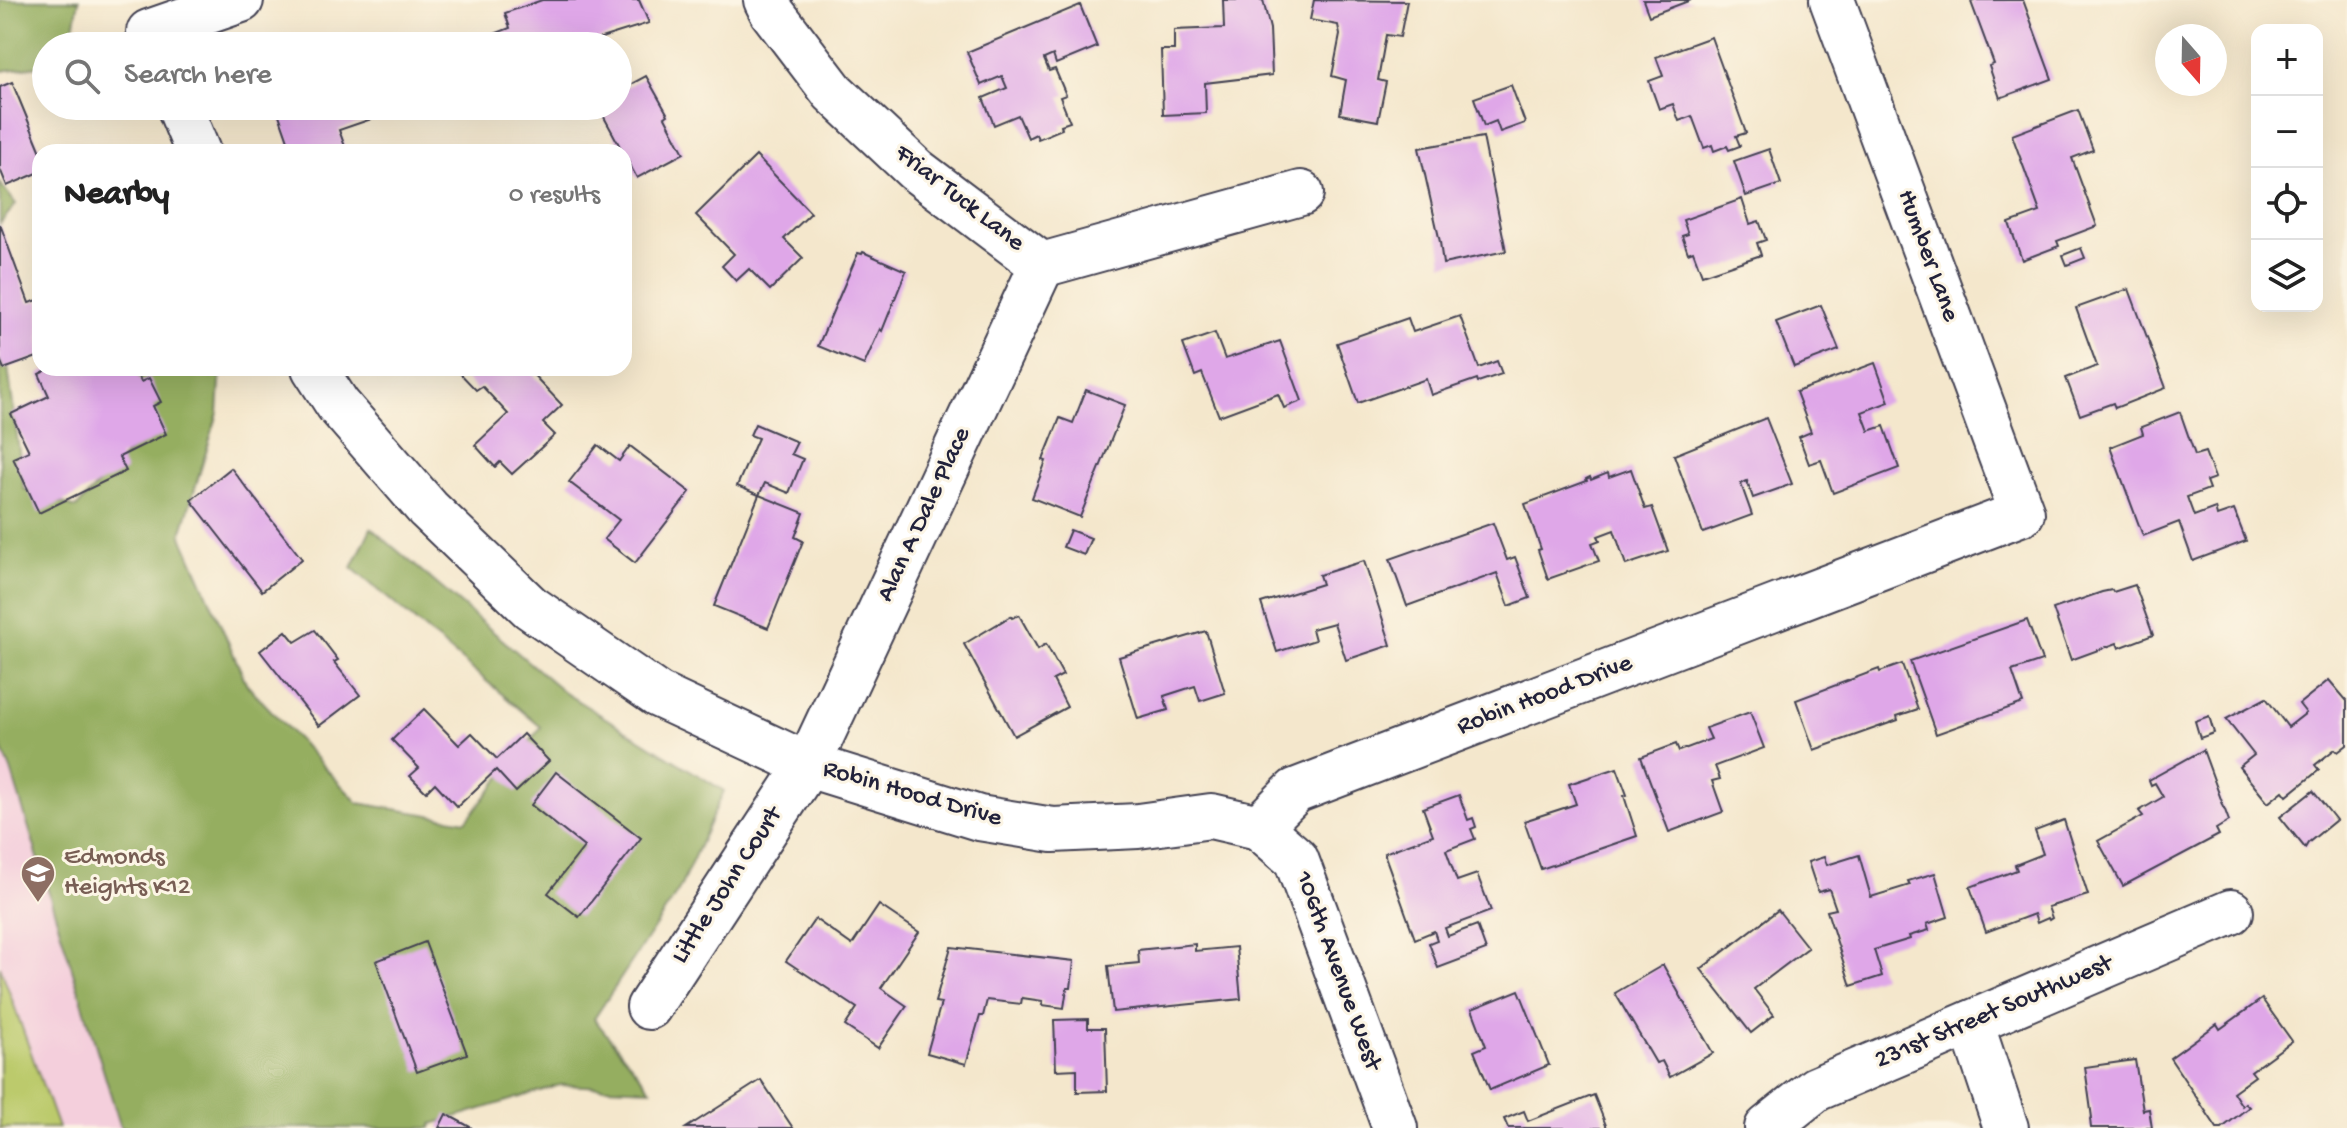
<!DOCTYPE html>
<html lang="en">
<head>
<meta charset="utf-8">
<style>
	body { margin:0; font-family:"Gochi Hand",sans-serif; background:#f6f6f6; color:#222 }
	.controls { position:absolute; right:24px; top:24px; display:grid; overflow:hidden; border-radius:16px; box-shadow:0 8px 32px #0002 }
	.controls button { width:72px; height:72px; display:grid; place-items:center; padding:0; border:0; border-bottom:2px solid #e0e0e0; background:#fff; color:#222; font:40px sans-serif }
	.compass { position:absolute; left:2155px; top:24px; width:72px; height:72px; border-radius:50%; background:#fff; box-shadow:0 8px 32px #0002; rotate:160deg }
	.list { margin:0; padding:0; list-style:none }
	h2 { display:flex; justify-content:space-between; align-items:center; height:104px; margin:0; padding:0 32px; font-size:34px }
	h2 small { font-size:26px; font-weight:400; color:#767676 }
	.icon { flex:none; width:44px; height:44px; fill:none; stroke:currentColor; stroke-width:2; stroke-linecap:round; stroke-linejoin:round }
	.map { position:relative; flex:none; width:2347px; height:1128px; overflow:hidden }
	.search { position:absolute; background:#fff; box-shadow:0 8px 32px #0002; left:32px; top:32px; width:600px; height:88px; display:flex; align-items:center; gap:20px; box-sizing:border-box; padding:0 28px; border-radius:44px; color:#767676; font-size:30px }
	.panel { position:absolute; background:#fff; box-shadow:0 8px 32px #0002; left:32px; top:144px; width:600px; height:232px; border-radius:24px }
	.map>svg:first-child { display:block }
</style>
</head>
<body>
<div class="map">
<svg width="2347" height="1128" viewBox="0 0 2347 1128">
	<rect width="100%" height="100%" fill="#fcf5e5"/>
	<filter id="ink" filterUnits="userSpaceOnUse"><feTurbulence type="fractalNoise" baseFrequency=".0125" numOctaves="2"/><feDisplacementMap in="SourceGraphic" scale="16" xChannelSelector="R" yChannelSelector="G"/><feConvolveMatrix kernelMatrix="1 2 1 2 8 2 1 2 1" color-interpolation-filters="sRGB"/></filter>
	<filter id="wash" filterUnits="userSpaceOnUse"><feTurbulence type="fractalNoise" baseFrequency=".006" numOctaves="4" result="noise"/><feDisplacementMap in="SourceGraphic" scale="32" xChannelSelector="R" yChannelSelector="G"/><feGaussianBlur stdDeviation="1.8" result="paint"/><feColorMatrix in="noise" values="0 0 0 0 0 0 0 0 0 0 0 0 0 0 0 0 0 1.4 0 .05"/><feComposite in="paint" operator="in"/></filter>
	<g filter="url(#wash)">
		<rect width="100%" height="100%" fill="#f4e7cc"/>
		<path fill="#f4cfdc" d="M 0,681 L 154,1128 L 0,1128 Z"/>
		<path fill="#bcca6c" stroke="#6f7654" stroke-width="2" d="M 0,966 L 58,1128 L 0,1128 Z"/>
		<g fill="#95ae60" stroke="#5c684e" stroke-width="2">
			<path d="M 0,0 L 79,0 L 71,46 L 46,46 L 46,65 L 0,71 Z"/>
			<path d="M 0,183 L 16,204 L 0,224 Z"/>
			<path d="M 0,340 L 7,360 L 24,489 L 76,508 L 134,446 L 126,368 L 221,368 L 218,413 L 181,534 L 247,685 L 358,803 L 466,821 L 541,727 L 352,568 L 371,528 L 565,693 L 724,791 L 679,890 L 594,1019 L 651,1089 L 560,1085 L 432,1124 L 431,1128 L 121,1128 L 11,770 L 0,744 Z"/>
		</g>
		<g id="blocks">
			<g fill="#dfa7e8">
				<path d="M 542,0 L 639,0 L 649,23 L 598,39 L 600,45 L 598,46 L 498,46 L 494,34 L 510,28 L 505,13 Z"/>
				<path d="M 1223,0 L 1263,0 L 1270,29 L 1272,75 L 1205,83 L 1206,113 L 1163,115 L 1161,50 L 1174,50 L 1174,30 L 1224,28 Z"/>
				<path d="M 1314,0 L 1407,1 L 1400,37 L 1386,35 L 1378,80 L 1386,82 L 1378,121 L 1340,114 L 1346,80 L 1332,76 L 1340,35 L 1338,25 L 1310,20 Z"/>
				<path d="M 1643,0 L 1691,0 L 1649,16 Z"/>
				<path d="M 1975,0 L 2023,0 L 2052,79 L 2000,98 L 1989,66 L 1994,64 L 1971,2 Z"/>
				<path d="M 1080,5 L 1097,47 L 1056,64 L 1053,55 L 1044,59 L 1049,71 L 1055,69 L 1066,95 L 1060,97 L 1070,122 L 1061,125 L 1062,129 L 1038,139 L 1036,134 L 1028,138 L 1018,115 L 994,125 L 983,98 L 1007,88 L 1002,76 L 981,85 L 967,52 Z"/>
				<path d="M 1711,37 L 1746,133 L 1736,136 L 1740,146 L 1729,150 L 1727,146 L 1714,151 L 1712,145 L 1704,148 L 1692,116 L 1679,121 L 1673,104 L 1659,109 L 1649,81 L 1663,76 L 1656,57 Z"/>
				<path d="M 646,76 L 668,115 L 665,117 L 684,153 L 637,178 L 598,106 L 618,106 L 618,91 Z"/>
				<path d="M 12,82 L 41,152 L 40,172 L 7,186 L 0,169 L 0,87 Z"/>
				<path d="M 1511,85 L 1525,123 L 1500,132 L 1496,121 L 1484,126 L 1474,98 Z"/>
				<path d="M 276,106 L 395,106 L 396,107 L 376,113 L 377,117 L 339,130 L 347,152 L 292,152 Z"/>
				<path d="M 2078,110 L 2093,150 L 2072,158 L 2097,226 L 2057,241 L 2059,246 L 2022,260 L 2009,223 L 2040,212 L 2012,135 Z"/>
				<path d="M 1483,137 L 1506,251 L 1443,264 L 1440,242 L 1419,148 Z"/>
				<path d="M 1769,149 L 1781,184 L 1746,196 L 1734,161 Z"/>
				<path d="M 756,156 L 811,213 L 784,239 L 803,258 L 770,290 L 749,269 L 736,281 L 722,266 L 734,254 L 696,215 Z"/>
				<path d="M 1742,199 L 1750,224 L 1759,221 L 1766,240 L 1757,243 L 1761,255 L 1702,275 L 1693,251 L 1688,253 L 1682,236 L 1688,234 L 1683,220 Z"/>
				<path d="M 0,224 L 29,303 L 38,300 L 40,304 L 40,356 L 4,369 L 0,360 Z"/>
				<path d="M 2081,248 L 2085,258 L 2067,265 L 2063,255 Z"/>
				<path d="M 863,252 L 906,271 L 882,331 L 880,329 L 864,365 L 818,346 L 858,253 L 862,254 Z"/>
				<path d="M 2129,289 L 2166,388 L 2115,408 L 2113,403 L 2080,415 L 2066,378 L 2097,366 L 2076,308 Z"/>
				<path d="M 1821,305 L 1839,350 L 1794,367 L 1776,322 Z"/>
				<path d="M 1460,316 L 1479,368 L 1497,361 L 1502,374 L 1478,382 L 1477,379 L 1431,395 L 1426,379 L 1358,403 L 1337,343 L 1408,318 L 1413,332 Z"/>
				<path d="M 1215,333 L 1225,359 L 1280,341 L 1302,401 L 1284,408 L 1278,394 L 1219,416 L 1202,373 L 1195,376 L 1183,344 Z"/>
				<path d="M 1875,363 L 1889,402 L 1862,412 L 1869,431 L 1884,426 L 1899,468 L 1833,493 L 1821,460 L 1809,464 L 1799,437 L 1811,432 L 1796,392 Z"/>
				<path d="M 51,368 L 85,368 L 87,373 L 97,368 L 134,368 L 141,382 L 149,378 L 161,402 L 153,406 L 166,434 L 119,457 L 126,471 L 39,513 L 13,458 L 29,451 L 11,414 L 49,396 L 39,374 Z"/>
				<path d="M 455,368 L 527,368 L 562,405 L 543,423 L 555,435 L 512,474 L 500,462 L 495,467 L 475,445 L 508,414 L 482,386 L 476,390 Z"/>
				<path d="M 1086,390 L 1125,405 L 1080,517 L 1032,498 L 1046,461 L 1043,460 L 1060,418 L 1073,423 Z"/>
				<path d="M 2180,412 L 2195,455 L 2205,452 L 2215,478 L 2206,481 L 2209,489 L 2187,497 L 2194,516 L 2215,508 L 2217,516 L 2234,510 L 2246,541 L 2193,561 L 2179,522 L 2143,536 L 2110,447 L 2143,434 L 2141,427 Z"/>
				<path d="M 1766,418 L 1792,484 L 1753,498 L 1747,481 L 1741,484 L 1752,515 L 1703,533 L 1674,455 Z"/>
				<path d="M 755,424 L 797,442 L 791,454 L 803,459 L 789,493 L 765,483 L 759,495 L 804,513 L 795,537 L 803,541 L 768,628 L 714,606 L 759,495 L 737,486 L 758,438 L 750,435 Z"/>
				<path d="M 598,445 L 619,461 L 630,446 L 690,492 L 635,563 L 604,539 L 619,520 L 569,482 Z"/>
				<path d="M 231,468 L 302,559 L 262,591 L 191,500 Z"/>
				<path d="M 1631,469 L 1645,509 L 1652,507 L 1668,551 L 1626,565 L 1614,530 L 1598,536 L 1600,540 L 1592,543 L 1599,561 L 1548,579 L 1538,550 L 1541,549 L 1525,504 L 1587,481 L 1586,479 L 1590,477 L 1591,480 L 1608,473 L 1609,477 Z"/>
				<path d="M 1493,523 L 1507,560 L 1515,557 L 1530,598 L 1509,606 L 1497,573 L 1407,606 L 1390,559 Z"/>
				<path d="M 1070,530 L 1091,538 L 1084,555 L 1063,547 Z"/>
				<path d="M 1364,561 L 1391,645 L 1346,660 L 1334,623 L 1312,629 L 1315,640 L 1277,652 L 1261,603 L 1322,584 L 1319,575 Z"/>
				<path d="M 2135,585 L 2153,635 L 2119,648 L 2117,643 L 2071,660 L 2053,609 L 2102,592 L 2112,590 L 2113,592 Z"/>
				<path d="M 1019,615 L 1038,649 L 1046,644 L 1063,675 L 1053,680 L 1067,707 L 1014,736 L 964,644 L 1011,616 L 1012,618 Z"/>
				<path d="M 2027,620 L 2042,661 L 2012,671 L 2023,703 L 1936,734 L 1910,661 Z"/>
				<path d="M 315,630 L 338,660 L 334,662 L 360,695 L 319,726 L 260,651 L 286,631 L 295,642 Z"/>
				<path d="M 1206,631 L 1225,693 L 1200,701 L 1195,686 L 1164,696 L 1168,710 L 1138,719 L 1119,657 Z"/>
				<path d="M 1902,664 L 1918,709 L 1897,716 L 1898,720 L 1814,750 L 1796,700 L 1879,669 L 1880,672 Z"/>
				<path d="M 2329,680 L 2347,701 L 2347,745 L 2338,752 L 2335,749 L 2315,765 L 2319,770 L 2287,796 L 2283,791 L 2268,803 L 2239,767 L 2254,755 L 2226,719 L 2266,698 L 2288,727 L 2306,713 L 2299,704 Z"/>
				<path d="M 424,709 L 459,745 L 472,733 L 497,759 L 523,734 L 549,761 L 516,792 L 496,770 L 457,807 L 435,783 L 426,792 L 410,776 L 419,768 L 392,740 Z"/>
				<path d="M 1750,712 L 1764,748 L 1715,766 L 1720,779 L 1712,781 L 1723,812 L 1669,832 L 1641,757 L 1676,744 L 1679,751 L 1711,739 L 1706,728 Z"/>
				<path d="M 2209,716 L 2214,733 L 2200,738 L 2195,721 Z"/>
				<path d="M 2203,750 L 2229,821 L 2216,829 L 2219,835 L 2123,886 L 2098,841 L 2143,816 L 2139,811 L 2163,797 L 2155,783 L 2151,785 L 2149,780 Z"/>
				<path d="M 1617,768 L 1627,795 L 1624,796 L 1637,836 L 1541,869 L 1524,821 L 1576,804 L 1569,784 Z"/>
				<path d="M 556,772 L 641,838 L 579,917 L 548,893 L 584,847 L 531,805 Z"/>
				<path d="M 2313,791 L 2336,820 L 2308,843 L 2305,848 L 2280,817 Z"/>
				<path d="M 1459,795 L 1468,820 L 1473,818 L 1476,827 L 1471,829 L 1475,839 L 1446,850 L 1457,881 L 1477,874 L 1491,911 L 1445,928 L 1448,936 L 1477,925 L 1486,950 L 1438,968 L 1429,943 L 1437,940 L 1434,931 L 1415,939 L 1384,853 L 1433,835 L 1423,808 Z"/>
				<path d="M 2064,820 L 2088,895 L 2048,907 L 2052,918 L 2049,920 L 2048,918 L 2037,923 L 2034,914 L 1986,932 L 1970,887 L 2017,870 L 2015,865 L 2043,854 L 2035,831 Z"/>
				<path d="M 1859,855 L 1871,897 L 1910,885 L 1908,881 L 1935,873 L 1948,917 L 1927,924 L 1929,930 L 1909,936 L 1910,939 L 1874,950 L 1882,976 L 1851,986 L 1827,911 L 1836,909 L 1829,889 L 1818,892 L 1808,862 L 1824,857 L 1827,865 Z"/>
				<path d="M 879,905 L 919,932 L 881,988 L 907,1006 L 878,1048 L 845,1026 L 857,1008 L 786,961 L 815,919 L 852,945 Z"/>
				<path d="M 1778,910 L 1808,948 L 1754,989 L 1774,1015 L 1751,1033 L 1701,969 Z"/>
				<path d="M 425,942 L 467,1054 L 417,1072 L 376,961 Z"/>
				<path d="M 1195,944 L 1195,951 L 1236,947 L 1241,999 L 1113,1012 L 1108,966 L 1139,963 L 1138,950 Z"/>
				<path d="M 951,947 L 1074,961 L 1071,988 L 1067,988 L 1064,1008 L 1042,1005 L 1043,1001 L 1022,998 L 1021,1004 L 987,1000 L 983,1016 L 980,1016 L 966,1064 L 927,1053 L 941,1003 L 935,1002 Z"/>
				<path d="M 1663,965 L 1713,1053 L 1670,1077 L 1662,1061 L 1656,1063 L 1615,993 Z"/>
				<path d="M 1519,990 L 1549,1065 L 1490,1090 L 1474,1051 L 1486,1046 L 1472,1009 Z"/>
				<path d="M 2262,999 L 2292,1041 L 2251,1071 L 2255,1076 L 2233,1092 L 2242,1106 L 2245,1103 L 2249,1107 L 2222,1128 L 2217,1128 L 2170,1058 L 2217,1024 L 2220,1029 Z"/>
				<path d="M 1088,1019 L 1088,1028 L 1105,1028 L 1107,1091 L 1077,1092 L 1077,1069 L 1056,1070 L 1054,1020 Z"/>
				<path d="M 2135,1060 L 2143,1110 L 2149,1109 L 2152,1128 L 2091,1128 L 2090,1119 L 2092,1118 L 2085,1067 Z"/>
				<path d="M 761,1080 L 793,1128 L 686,1128 Z"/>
				<path d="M 1594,1095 L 1607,1128 L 1508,1128 L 1504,1119 L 1524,1111 L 1528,1121 Z"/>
				<path d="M 446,1114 L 472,1128 L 439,1128 Z"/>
			</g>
		</g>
	</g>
	<g filter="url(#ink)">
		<use href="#blocks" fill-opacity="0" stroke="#424051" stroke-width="2"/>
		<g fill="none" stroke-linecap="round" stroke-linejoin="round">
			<g stroke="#424051" stroke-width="48">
				<g id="minor">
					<path d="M 766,0 L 772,12 L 833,92 L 916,170 L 1042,265 L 1301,193"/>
					<path d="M 149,32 L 241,0"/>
					<path d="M 179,106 L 198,152"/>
					<path d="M 314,368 L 338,405 L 428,509 L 530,607 L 658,695 L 808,765 L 979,818 L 1053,830 L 1138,826 L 1211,816 L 1259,827"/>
					<path d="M 1259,827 L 1295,791 L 2022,513 L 1832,0"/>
					<path d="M 1259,827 L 1296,859 L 1395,1128"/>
					<path d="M 649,1007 L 808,765 L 1042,265"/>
					<path d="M 1971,1023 L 2006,1128"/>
					<path d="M 1767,1128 L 1816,1089 L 2231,912"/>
				</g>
			</g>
			<use href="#minor" stroke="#fff" stroke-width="44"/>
		</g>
	</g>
	<defs>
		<g id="school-pin" transform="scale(1.8)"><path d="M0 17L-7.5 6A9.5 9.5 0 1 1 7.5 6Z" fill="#8d6e63" stroke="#fcf5e5"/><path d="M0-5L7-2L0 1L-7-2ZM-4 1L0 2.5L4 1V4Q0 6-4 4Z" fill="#fff"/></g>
	</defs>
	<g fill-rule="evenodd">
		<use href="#school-pin" x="38" y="873"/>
	</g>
	<g text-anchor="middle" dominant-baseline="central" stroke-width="6" stroke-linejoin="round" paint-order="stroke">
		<g font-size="26" fill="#22223b" stroke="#fcf5e5">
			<text transform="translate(959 199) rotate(38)">Friar Tuck Lane</text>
			<text transform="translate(1927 256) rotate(70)">Humber Lane</text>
			<text transform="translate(925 515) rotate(-65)">Alan A Dale Place</text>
			<text transform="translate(1545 696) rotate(-21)">Robin Hood Drive</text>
			<text transform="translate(912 795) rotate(16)">Robin Hood Drive</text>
			<text transform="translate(728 886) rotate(-57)">Little John Court</text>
			<text transform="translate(1337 971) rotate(70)">106th Avenue West</text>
			<text transform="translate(1994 1013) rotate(-23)">231st Street Southwest</text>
		</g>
		<g font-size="26" fill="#785e54" stroke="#fcf5e5" text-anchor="start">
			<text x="64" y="858">Edmonds<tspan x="64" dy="30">Heights K12</tspan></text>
		</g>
	</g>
</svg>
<div class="controls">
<button>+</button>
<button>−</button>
<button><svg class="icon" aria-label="locate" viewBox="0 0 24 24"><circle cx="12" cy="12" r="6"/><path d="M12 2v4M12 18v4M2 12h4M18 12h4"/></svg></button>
<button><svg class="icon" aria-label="layers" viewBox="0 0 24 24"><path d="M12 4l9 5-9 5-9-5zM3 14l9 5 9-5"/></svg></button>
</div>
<svg class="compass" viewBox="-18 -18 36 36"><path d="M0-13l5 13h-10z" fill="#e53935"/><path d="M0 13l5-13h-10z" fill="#767676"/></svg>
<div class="search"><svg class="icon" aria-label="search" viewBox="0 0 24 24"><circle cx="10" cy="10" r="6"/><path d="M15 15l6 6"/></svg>Search here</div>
<section class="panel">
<h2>Nearby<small>0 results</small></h2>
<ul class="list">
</ul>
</section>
</div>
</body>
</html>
